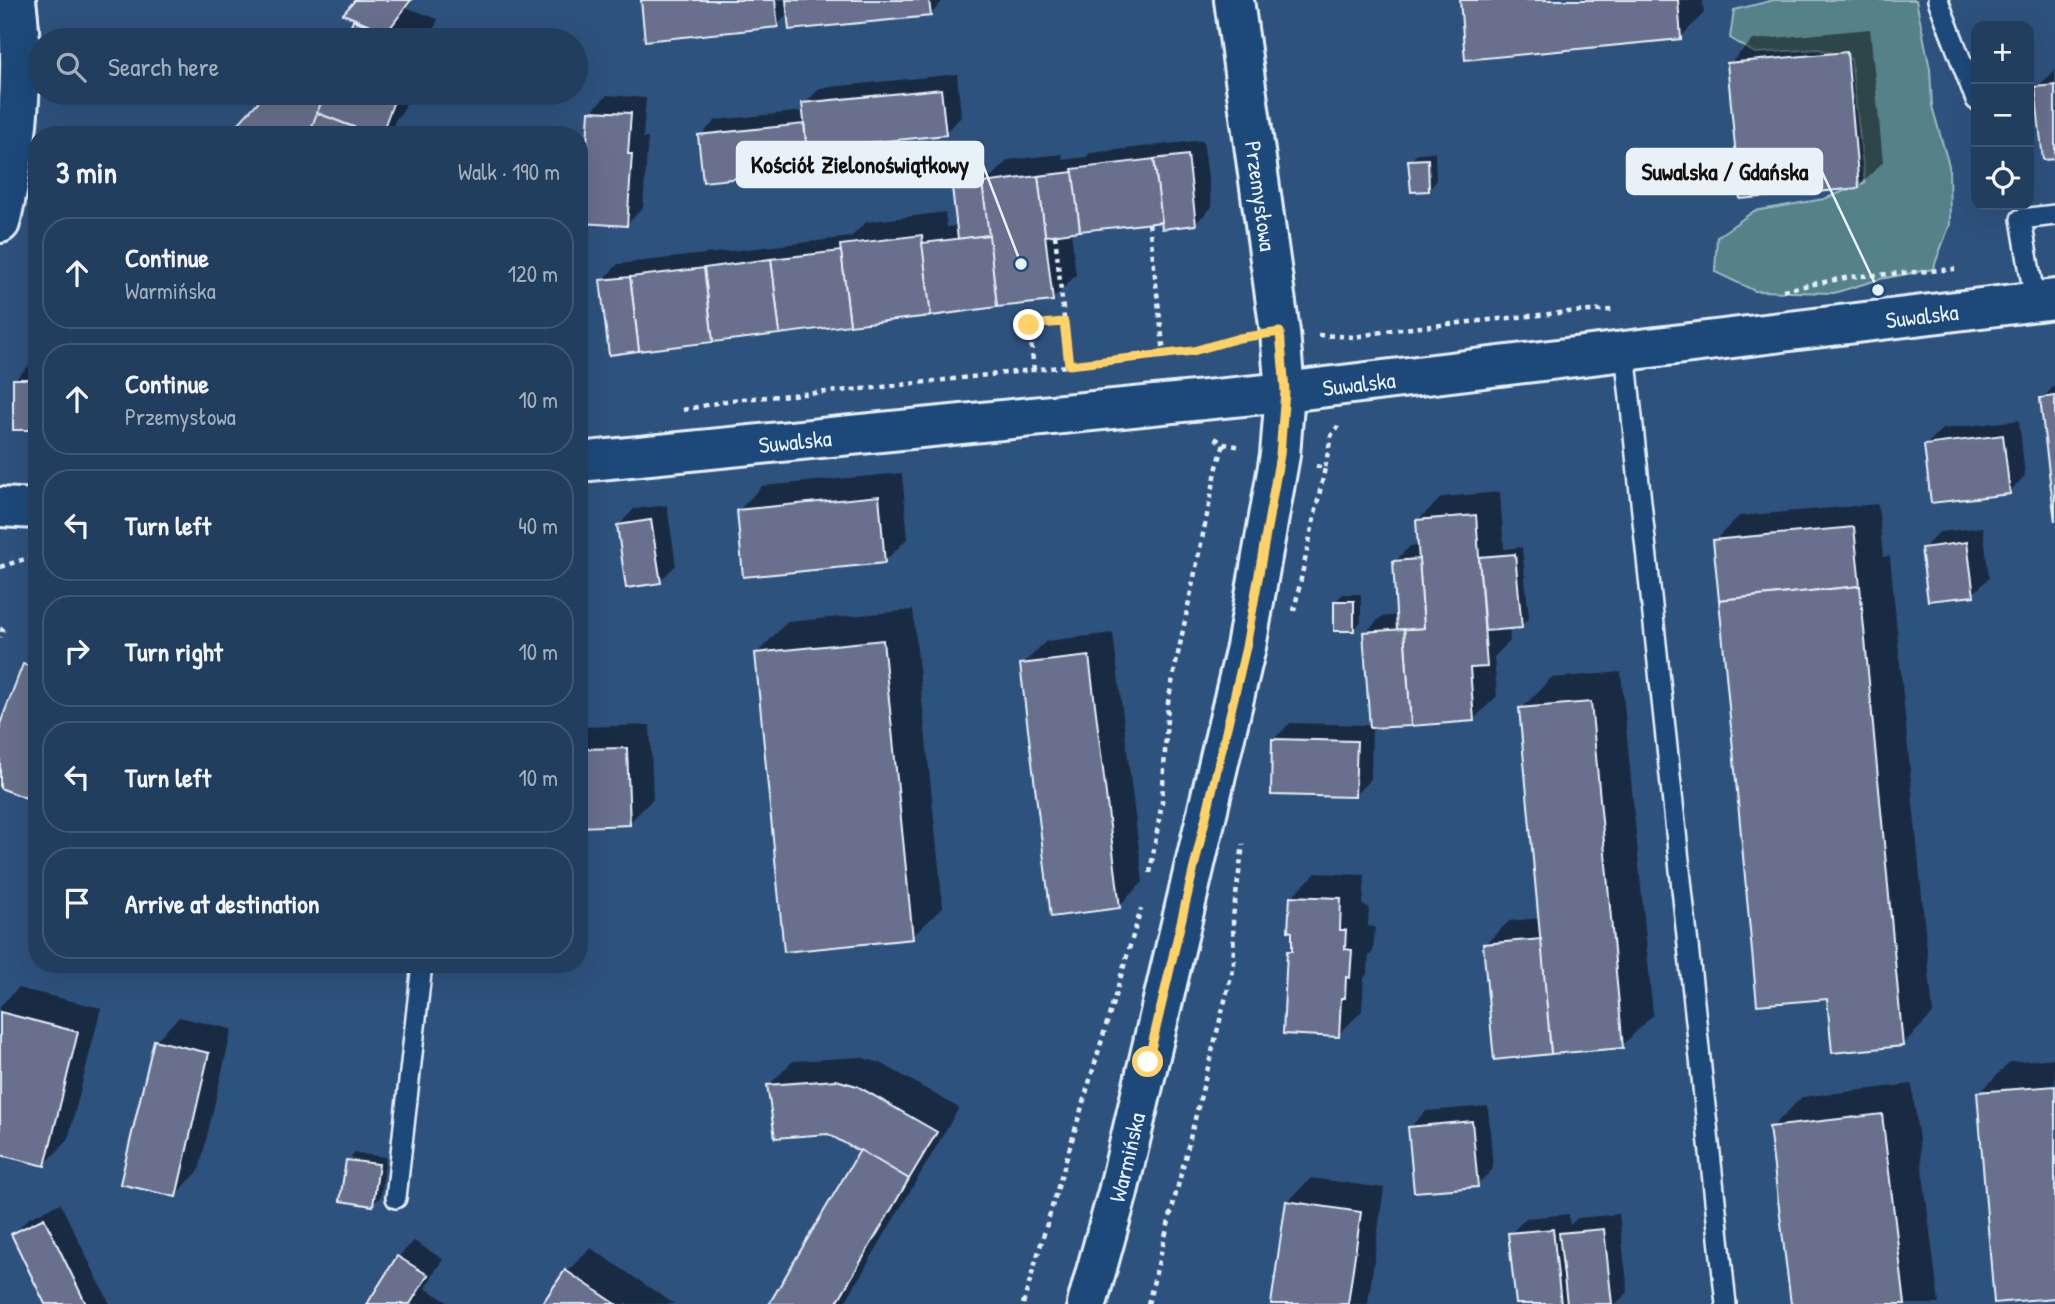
<!DOCTYPE html>
<html lang="en">
<head>
<meta charset="utf-8">
<style>
	body { margin:0; font-family:"Patrick Hand",sans-serif; background:#2a4564; color:#f1f3f6 }
	.controls { position:absolute; right:21px; top:21px; display:grid; overflow:hidden; border-radius:14px; box-shadow:0 7px 28px #0002 }
	.controls button { width:63px; height:63px; display:grid; place-items:center; padding:0; border:0; border-bottom:2px solid #3f5773; background:#223e5e; color:#f1f3f6; font:35px sans-serif }
	.stop { position:absolute; width:21px; height:21px; margin:-16px; border:5px solid #ffd166; border-radius:50%; background:#fff }
	.stop.end { background:#ffd166; border-color:#fff; box-shadow:0 2px 7px #0008 }
	.list { margin:0; padding:0; list-style:none }
	h2 { display:flex; justify-content:space-between; align-items:center; height:91px; margin:0; padding:0 28px; font-size:30px }
	h2 small { font-size:23px; font-weight:400; color:#a2aebc }
	.list li { display:grid; grid-template-columns:46px 1fr auto; gap:21px; align-items:center; box-sizing:border-box; height:112px; margin:0 14px 14px; padding:0 14px; border:2px solid #3f5773; border-radius:28px }
	.list b { display:block; font-size:26px; white-space:nowrap }
	.list p { margin:0; font-size:23px; white-space:nowrap; color:#a2aebc }
	.list em { font-size:23px; font-style:normal; color:#a2aebc }
	.icon { flex:none; width:38px; height:38px; fill:none; stroke:currentColor; stroke-width:2; stroke-linecap:round; stroke-linejoin:round }
	.map { position:relative; flex:none; width:2055px; height:1304px; overflow:hidden }
	.search { position:absolute; background:#223e5e; box-shadow:0 7px 28px #0002; left:28px; top:28px; width:560px; height:77px; display:flex; align-items:center; gap:18px; box-sizing:border-box; padding:0 24px; border-radius:38px; color:#a2aebc; font-size:26px }
	.panel { position:absolute; background:#223e5e; box-shadow:0 7px 28px #0002; left:28px; top:126px; width:560px; height:847px; border-radius:28px }
	.map>svg:first-child { display:block }
</style>
</head>
<body>
<div class="map">
<svg width="2055" height="1304" viewBox="0 0 2055 1304">
	<rect width="100%" height="100%" fill="#2e527e"/>
	<filter id="ink" filterUnits="userSpaceOnUse"><feTurbulence type="fractalNoise" baseFrequency=".0143" numOctaves="2"/><feDisplacementMap in="SourceGraphic" scale="14" xChannelSelector="R" yChannelSelector="G"/><feConvolveMatrix kernelMatrix="1 2 1 2 8 2 1 2 1" color-interpolation-filters="sRGB"/></filter>
	<g filter="url(#ink)">
		<path fill="#558189" stroke="#9eb9c0" stroke-width="2" d="M 1774,0 L 1916,0 L 1930,69 L 1932,106 L 1949,166 L 1950,224 L 1933,269 L 1880,279 L 1834,293 L 1755,291 L 1715,272 L 1717,237 L 1754,211 L 1824,199 L 1865,183 L 1851,59 L 1819,49 L 1755,53 L 1730,38 L 1734,10 Z"/>
		<g fill="#0007" fill-rule="evenodd">
			<path d="M 358,0 L 413,0 L 408,8 L 438,19 L 430,40 L 347,40 L 357,18 Z"/>
			<path d="M 642,0 L 944,0 L 930,15 L 789,13 L 777,25 Z"/>
			<path d="M 1461,0 L 1703,0 L 1704,13 L 1681,37 Z"/>
			<path d="M 1870,29 L 1883,162 L 1859,186 L 1729,64 L 1753,40 Z"/>
			<path d="M 2055,70 L 2055,157 L 2037,88 Z"/>
			<path d="M 957,74 L 961,117 L 945,133 L 824,146 L 825,154 L 808,170 L 700,136 L 716,120 L 805,111 L 804,104 L 820,88 Z"/>
			<path d="M 268,93 L 410,93 L 403,111 L 396,119 L 389,135 L 271,135 L 241,123 Z"/>
			<path d="M 607,95 L 646,98 L 643,138 L 648,138 L 643,208 L 627,224 L 591,112 Z"/>
			<path d="M 1203,140 L 1212,207 L 1196,223 L 1163,220 L 1071,231 L 1076,275 L 1053,299 L 602,281 L 618,264 L 851,237 L 866,222 L 945,212 L 947,227 L 958,225 L 954,187 L 961,180 L 992,176 L 1008,160 L 1062,154 L 1063,160 L 1086,157 L 1090,153 ZM 1047,174 L 1047,177 L 1008,182 L 1008,178 Z"/>
			<path d="M 1435,152 L 1436,182 L 1429,189 L 1410,161 L 1418,153 Z"/>
			<path d="M 31,363 L 37,363 L 37,428 L 15,380 Z"/>
			<path d="M 2055,385 L 2055,507 L 2042,399 Z"/>
			<path d="M 2019,420 L 2025,476 L 2009,492 L 1926,445 L 1942,429 Z"/>
			<path d="M 902,473 L 908,538 L 884,562 L 739,510 L 762,486 Z"/>
			<path d="M 1500,492 L 1504,549 L 1522,547 L 1529,618 L 1521,626 L 1509,627 L 1510,641 L 1494,657 L 1497,696 L 1473,720 L 1372,727 L 1371,779 L 1355,795 L 1274,739 L 1290,723 L 1372,725 L 1365,633 L 1381,617 L 1398,615 L 1394,562 L 1410,546 L 1419,545 L 1418,520 L 1442,497 ZM 1427,557 L 1409,562 L 1409,558 Z"/>
			<path d="M 1878,504 L 1883,557 L 1890,556 L 1933,1014 L 1902,1045 L 1829,997 L 1715,540 L 1739,516 Z"/>
			<path d="M 667,505 L 676,565 L 660,581 L 618,526 L 634,509 Z"/>
			<path d="M 1983,527 L 1989,578 L 1973,594 L 1923,549 L 1939,532 Z"/>
			<path d="M 1343,594 L 1361,594 L 1361,622 L 1353,630 L 1335,602 Z"/>
			<path d="M 913,610 L 943,907 L 912,937 L 757,653 L 787,622 Z"/>
			<path d="M 1113,633 L 1143,882 L 1119,906 L 1022,665 L 1046,641 Z"/>
			<path d="M 37,653 L 37,801 L 0,786 L 0,729 L 25,665 Z"/>
			<path d="M 1621,672 L 1653,1015 L 1622,1046 L 1485,945 L 1509,921 L 1540,918 L 1521,709 L 1551,678 Z"/>
			<path d="M 650,725 L 653,799 L 629,823 L 579,825 L 579,727 Z"/>
			<path d="M 1316,873 L 1365,875 L 1363,906 L 1369,907 L 1368,926 L 1375,927 L 1373,952 L 1369,956 L 1368,973 L 1364,978 L 1362,1011 L 1338,1035 L 1289,951 L 1293,947 L 1292,896 Z"/>
			<path d="M 18,988 L 101,1008 L 68,1140 L 45,1164 L 0,1153 L 0,1006 Z"/>
			<path d="M 179,1017 L 232,1029 L 199,1171 L 175,1195 L 155,1041 Z"/>
			<path d="M 860,1057 L 881,1063 L 959,1108 L 844,1304 L 771,1304 L 862,1150 L 769,1085 L 793,1061 Z"/>
			<path d="M 2055,1058 L 2055,1296 L 1979,1093 L 2010,1062 Z"/>
			<path d="M 1912,1084 L 1939,1304 L 1792,1304 L 1771,1128 L 1802,1097 Z"/>
			<path d="M 1488,1106 L 1493,1169 L 1477,1185 L 1410,1127 L 1426,1111 Z"/>
			<path d="M 355,1153 L 386,1157 L 381,1196 L 373,1204 L 348,1161 Z"/>
			<path d="M 1311,1178 L 1384,1188 L 1368,1304 L 1273,1304 L 1287,1202 Z"/>
			<path d="M 60,1203 L 110,1304 L 47,1304 L 13,1234 L 29,1218 Z"/>
			<path d="M 1569,1214 L 1570,1225 L 1577,1218 L 1619,1214 L 1628,1292 L 1616,1304 L 1568,1304 L 1568,1301 L 1565,1304 L 1518,1304 L 1510,1234 L 1526,1218 Z"/>
			<path d="M 414,1241 L 443,1259 L 425,1288 L 451,1304 L 369,1304 L 398,1257 Z"/>
			<path d="M 591,1248 L 674,1304 L 545,1304 L 567,1271 Z"/>
		</g>
		<g fill="#69708d" stroke="#e8f1f8" stroke-width="2">
			<path d="M 355,0 L 411,0 L 387,32 L 343,14 Z"/>
			<path d="M 641,0 L 775,0 L 778,27 L 645,41 Z"/>
			<path d="M 786,0 L 929,0 L 931,16 L 789,30 Z"/>
			<path d="M 1460,0 L 1678,0 L 1681,39 L 1465,60 Z"/>
			<path d="M 353,20 L 387,32 L 408,40 L 345,40 Z"/>
			<path d="M 1847,52 L 1859,188 L 1740,199 L 1727,63 Z"/>
			<path d="M 2055,85 L 2055,159 L 2043,160 L 2035,87 Z"/>
			<path d="M 941,89 L 946,135 L 807,149 L 802,103 Z"/>
			<path d="M 266,93 L 311,93 L 323,97 L 309,135 L 266,135 L 238,124 Z"/>
			<path d="M 325,93 L 397,93 L 381,135 L 374,135 L 317,113 Z"/>
			<path d="M 589,111 L 631,113 L 628,154 L 632,154 L 627,226 L 582,223 Z"/>
			<path d="M 317,113 L 374,135 L 309,135 Z"/>
			<path d="M 804,124 L 809,171 L 703,182 L 698,135 Z"/>
			<path d="M 1188,155 L 1196,225 L 1162,229 L 1154,159 Z"/>
			<path d="M 1154,159 L 1162,222 L 1080,231 L 1072,169 Z"/>
			<path d="M 1428,159 L 1429,191 L 1411,192 L 1408,160 Z"/>
			<path d="M 1073,172 L 1080,231 L 1045,236 L 1038,176 Z"/>
			<path d="M 1038,176 L 1053,301 L 997,307 L 982,183 Z"/>
			<path d="M 982,183 L 989,235 L 958,239 L 952,187 Z"/>
			<path d="M 922,235 L 931,316 L 850,325 L 840,245 Z"/>
			<path d="M 989,235 L 997,307 L 931,316 L 922,243 Z"/>
			<path d="M 841,251 L 850,325 L 780,334 L 771,259 Z"/>
			<path d="M 771,259 L 780,334 L 713,342 L 704,268 Z"/>
			<path d="M 704,268 L 713,342 L 639,351 L 630,277 Z"/>
			<path d="M 630,277 L 639,351 L 609,355 L 600,280 Z"/>
			<rect x="13" y="379" width="24" height="51"/>
			<path d="M 2055,396 L 2055,522 L 2040,398 Z"/>
			<path d="M 2003,435 L 2010,494 L 1931,503 L 1924,445 Z"/>
			<path d="M 879,496 L 885,563 L 743,577 L 737,510 Z"/>
			<path d="M 1476,515 L 1487,667 L 1470,668 L 1474,721 L 1411,726 L 1404,629 L 1424,628 L 1416,520 Z"/>
			<path d="M 651,520 L 661,583 L 626,588 L 617,525 Z"/>
			<path d="M 1854,527 L 1860,586 L 1719,600 L 1713,540 Z"/>
			<path d="M 1967,542 L 1974,596 L 1928,601 L 1921,548 Z"/>
			<path d="M 1515,554 L 1522,628 L 1485,631 L 1479,557 Z"/>
			<path d="M 1419,559 L 1424,628 L 1397,630 L 1393,561 Z"/>
			<path d="M 1860,586 L 1903,1046 L 1832,1053 L 1827,999 L 1757,1005 L 1719,600 Z"/>
			<rect x="1334" y="601" width="20" height="30"/>
			<path d="M 1404,629 L 1411,726 L 1370,728 L 1363,632 Z"/>
			<path d="M 883,640 L 913,939 L 784,952 L 755,653 Z"/>
			<path d="M 1089,656 L 1120,908 L 1051,917 L 1020,664 Z"/>
			<path d="M 23,664 L 36,669 L 37,667 L 37,802 L 0,788 L 0,724 Z"/>
			<path d="M 1591,702 L 1623,1048 L 1551,1054 L 1519,708 Z"/>
			<path d="M 1272,739 L 1357,741 L 1355,797 L 1271,795 Z"/>
			<path d="M 627,748 L 630,825 L 579,827 L 579,749 Z"/>
			<path d="M 1290,896 L 1341,898 L 1340,930 L 1346,930 L 1345,949 L 1352,950 L 1350,978 L 1346,977 L 1345,998 L 1341,998 L 1339,1037 L 1283,1034 L 1287,951 L 1292,951 L 1292,932 L 1288,931 Z"/>
			<path d="M 1541,939 L 1551,1054 L 1494,1060 L 1483,944 Z"/>
			<path d="M 0,1012 L 78,1032 L 45,1166 L 0,1155 Z"/>
			<path d="M 154,1040 L 209,1053 L 176,1197 L 120,1184 Z"/>
			<path d="M 836,1080 L 857,1086 L 937,1132 L 909,1179 L 828,1134 L 775,1138 L 767,1085 Z"/>
			<path d="M 2055,1086 L 2055,1298 L 1994,1303 L 1977,1092 Z"/>
			<path d="M 1882,1114 L 1905,1304 L 1791,1304 L 1769,1127 Z"/>
			<path d="M 1472,1121 L 1478,1187 L 1414,1192 L 1408,1127 Z"/>
			<path d="M 860,1150 L 909,1179 L 836,1304 L 769,1304 Z"/>
			<path d="M 346,1160 L 379,1164 L 373,1206 L 340,1201 Z"/>
			<path d="M 1286,1201 L 1361,1212 L 1348,1304 L 1271,1304 Z"/>
			<path d="M 44,1218 L 86,1304 L 45,1304 L 11,1234 Z"/>
			<path d="M 1553,1229 L 1561,1304 L 1516,1304 L 1508,1233 Z"/>
			<path d="M 1604,1229 L 1612,1304 L 1567,1304 L 1559,1233 Z"/>
			<path d="M 397,1256 L 428,1275 L 410,1304 L 367,1304 Z"/>
			<path d="M 565,1270 L 616,1304 L 542,1304 Z"/>
		</g>
		<g fill="none" stroke-linecap="round" stroke-linejoin="round">
			<g stroke="#e8f1f8" stroke-width="24">
				<g id="service">
					<path d="M 1938,0 L 1976,100"/>
					<path d="M 2035,302 L 2021,219 L 2055,215"/>
					<path d="M 1625,351 L 1726,1304"/>
					<path d="M 396,1198 L 422,964"/>
				</g>
			</g>
			<g stroke="#e8f1f8" stroke-width="44">
				<g id="minor">
					<path d="M 0,223 C 17,151 26,74 16,0"/>
					<path id="s1" d="M 1087,1304 L 1118,1192 L 1246,647 L 1280,455 L 1285,392 L 1280,332 L 1234,0"/>
				</g>
			</g>
			<g stroke="#e8f1f8" stroke-width="44">
				<g id="tertiary">
					<path id="s2" d="M 579,462 L 1285,392 L 2055,299"/>
					<path d="M 0,507 L 37,509"/>
				</g>
			</g>
			<g stroke="#e8f1f8" stroke-width="4.5" stroke-dasharray="5 5" stroke-linecap="butt">
				<path d="M 1149,223 L 1164,354"/>
				<path d="M 1055,235 L 1069,365"/>
				<path d="M 1783,290 L 1850,277 L 1955,269"/>
				<path d="M 1318,335 L 1355,337 L 1392,330 L 1568,312 L 1612,310"/>
				<path d="M 1034,370 L 1029,325 L 1064,322"/>
				<path d="M 683,410 L 731,400 L 874,388 L 1164,355 L 1193,351 L 1243,337"/>
				<path d="M 1215,438 L 1224,444 L 1243,447"/>
				<path d="M 1316,466 L 1325,468 L 1331,436 L 1338,426"/>
				<path d="M 0,567 L 37,555"/>
				<path d="M 1294,611 L 1325,468"/>
				<path d="M 0,629 L 3,630 L 0,637"/>
				<path d="M 1150,873 L 1162,802 L 1168,702 L 1217,467 L 1224,444"/>
				<path d="M 1023,1304 L 1141,909"/>
				<path d="M 1148,1304 L 1234,965 L 1233,917 L 1243,844"/>
			</g>
			<use href="#service" stroke="#1f4a7a" stroke-width="19"/>
			<use href="#minor" stroke="#1f4a7a" stroke-width="38"/>
			<use href="#tertiary" stroke="#1f4a7a" stroke-width="38"/>
		</g>
	</g>
	<g fill="none" stroke-linecap="round" stroke-linejoin="round" filter="url(#ink)">
		<path stroke="#ffd166" stroke-width="9" d="M 1029,325 L 1064,322 L 1069,365 L 1193,351 L 1239,338 L 1280,332 L 1285,391 L 1280,455 L 1246,647 L 1148,1062"/>
	</g>
	<g text-anchor="middle" dominant-baseline="central" stroke-width="7" stroke-linejoin="round" paint-order="stroke">
		<g font-size="23" fill="#e8f1f8" stroke="#1f4a7a">
			<text transform="translate(1261 196) rotate(82)">Przemysłowa</text>
			<text stroke="none"><textPath href="#s2" startOffset="1351">Suwalska</textPath></text>
			<text stroke="none"><textPath href="#s2" startOffset="784">Suwalska</textPath></text>
			<text stroke="none"><textPath href="#s2" startOffset="217">Suwalska</textPath></text>
			<text stroke="none"><textPath href="#s1" startOffset="152">Warmińska</textPath></text>
		</g>
	</g>
	<path fill="none" stroke="#e8f1f8" stroke-width="2.5" d="M1021 264L983 165M1878 290L1822 172"/>
	<g fill="#e8f1f8" stroke="#1f4a7a" stroke-width="2.5">
		<circle cx="1021" cy="264" r="7"/>
		<circle cx="1878" cy="290" r="7"/>
	</g>
	<g fill="#e8f1f8" stroke="#e8f1f8" stroke-width="2.5">
		<rect x="737" y="142" width="246" height="45" rx="7"/>
		<rect x="1627" y="149" width="195" height="45" rx="7"/>
	</g>
	<g font-size="24" text-anchor="middle" font-weight="bold" fill="#111">
		<text x="860" y="173">Kościół Zielonoświątkowy</text>
		<text x="1725" y="180">Suwalska / Gdańska</text>
	</g>
</svg>
<div class="controls">
<button>+</button>
<button>−</button>
<button><svg class="icon" aria-label="locate" viewBox="0 0 24 24"><circle cx="12" cy="12" r="6"/><path d="M12 2v4M12 18v4M2 12h4M18 12h4"/></svg></button>
</div>
<div class="stop" style="left:1148px;top:1062px"></div>
<div class="stop end" style="left:1029px;top:325px"></div>
<div class="search"><svg class="icon" aria-label="search" viewBox="0 0 24 24"><circle cx="10" cy="10" r="6"/><path d="M15 15l6 6"/></svg>Search here</div>
<section class="panel">
<h2>3 min<small>Walk · 190 m</small></h2>
<ul class="list">
<li><svg class="icon" aria-label="ahead" viewBox="0 0 24 24"><path d="M12 20V5M6 11l6-6 6 6"/></svg><div><b>Continue</b><p>Warmińska</p></div><em>120 m</em></li>
<li><svg class="icon" aria-label="ahead" viewBox="0 0 24 24"><path d="M12 20V5M6 11l6-6 6 6"/></svg><div><b>Continue</b><p>Przemysłowa</p></div><em>10 m</em></li>
<li><svg class="icon" aria-label="left" viewBox="0 0 24 24"><path d="M17 20v-9H6M10 6l-5 5 5 5"/></svg><div><b>Turn left</b></div><em>40 m</em></li>
<li><svg class="icon" aria-label="right" viewBox="0 0 24 24"><path d="M7 20v-9h11M14 6l5 5-5 5"/></svg><div><b>Turn right</b></div><em>10 m</em></li>
<li><svg class="icon" aria-label="left" viewBox="0 0 24 24"><path d="M17 20v-9H6M10 6l-5 5 5 5"/></svg><div><b>Turn left</b></div><em>10 m</em></li>
<li><svg class="icon" aria-label="arrive" viewBox="0 0 24 24"><path d="M6 21V4h12l-3 4 3 4H6"/></svg><div><b>Arrive at destination</b></div></li>
</ul>
</section>
</div>
</body>
</html>
